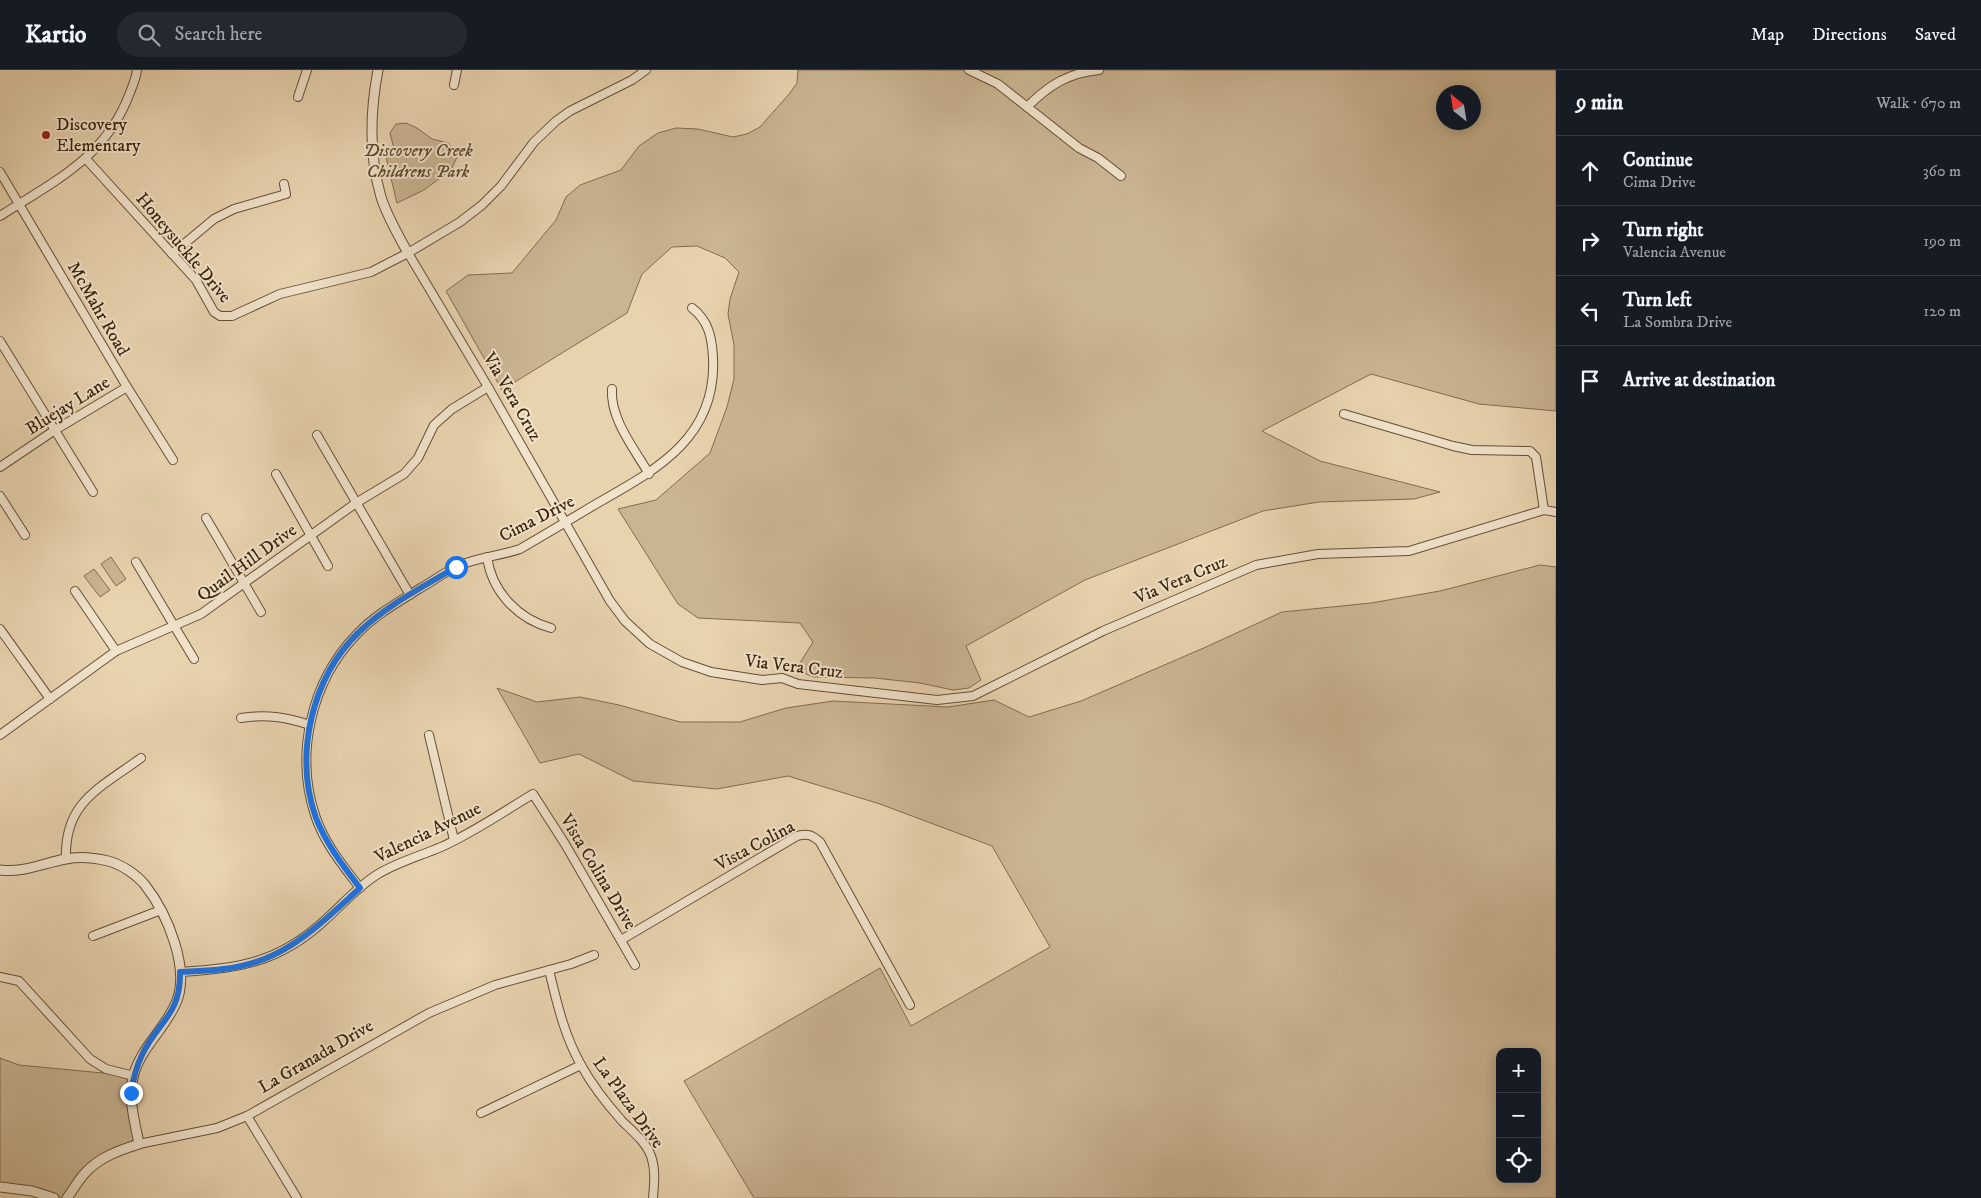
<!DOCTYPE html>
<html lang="en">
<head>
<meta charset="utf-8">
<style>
	body { margin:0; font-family:"IM FELL DW Pica",serif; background:#242831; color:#f1f3f6 }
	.controls { position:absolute; right:15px; bottom:15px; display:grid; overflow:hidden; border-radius:10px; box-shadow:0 2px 12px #0003 }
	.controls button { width:45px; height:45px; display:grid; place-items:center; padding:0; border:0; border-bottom:1px solid #363941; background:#171b24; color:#f1f3f6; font:25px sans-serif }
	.compass { position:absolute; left:1436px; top:15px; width:45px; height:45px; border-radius:50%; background:#171b24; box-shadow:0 2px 12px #0003; rotate:330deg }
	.stop { position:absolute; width:15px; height:15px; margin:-11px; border:4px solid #1a73e8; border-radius:50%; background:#fff }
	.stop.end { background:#1a73e8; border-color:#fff; box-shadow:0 1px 5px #0008 }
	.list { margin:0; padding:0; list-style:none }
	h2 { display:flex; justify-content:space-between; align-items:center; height:65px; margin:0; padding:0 20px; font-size:21px }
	h2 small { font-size:16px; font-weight:400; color:#9ea1a6 }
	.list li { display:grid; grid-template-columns:32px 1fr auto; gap:15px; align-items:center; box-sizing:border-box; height:70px; padding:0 20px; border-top:1px solid #363941 }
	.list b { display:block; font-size:19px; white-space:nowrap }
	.list p { margin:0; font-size:16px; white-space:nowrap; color:#9ea1a6 }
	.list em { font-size:16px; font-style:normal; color:#9ea1a6 }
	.icon { flex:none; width:28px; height:28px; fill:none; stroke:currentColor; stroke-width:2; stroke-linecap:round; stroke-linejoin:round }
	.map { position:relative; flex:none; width:1556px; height:1128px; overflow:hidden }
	header { display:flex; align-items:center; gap:30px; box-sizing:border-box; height:70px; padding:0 25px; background:#171b24; border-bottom:1px solid #363941 }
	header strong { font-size:24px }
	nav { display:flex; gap:28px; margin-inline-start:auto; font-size:18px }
	.search { width:350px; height:45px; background:#242831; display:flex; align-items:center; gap:12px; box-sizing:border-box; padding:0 18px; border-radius:28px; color:#9ea1a6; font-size:19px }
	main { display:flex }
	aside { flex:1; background:#171b24 }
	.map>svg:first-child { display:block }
</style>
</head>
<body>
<header>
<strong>Kartio</strong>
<div class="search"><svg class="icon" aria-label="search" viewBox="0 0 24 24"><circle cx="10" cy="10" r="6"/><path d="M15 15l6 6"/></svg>Search here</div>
<nav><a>Map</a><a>Directions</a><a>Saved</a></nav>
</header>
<main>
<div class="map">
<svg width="1556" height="1128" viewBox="0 0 1556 1128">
	<rect width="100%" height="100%" fill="#e8d3af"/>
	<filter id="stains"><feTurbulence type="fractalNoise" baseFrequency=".004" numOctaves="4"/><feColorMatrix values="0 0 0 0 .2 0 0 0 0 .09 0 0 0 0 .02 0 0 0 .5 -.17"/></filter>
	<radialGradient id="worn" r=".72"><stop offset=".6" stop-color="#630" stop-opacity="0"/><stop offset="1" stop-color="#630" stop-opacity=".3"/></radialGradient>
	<g fill="#cab593" stroke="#826c4e" fill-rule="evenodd">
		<path d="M 798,0 L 1556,0 L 1556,341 L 1479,334 L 1371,304 L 1262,361 L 1320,391 L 1440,422 L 1414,429 L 1319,432 L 1263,441 L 1085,510 L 966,576 L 981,610 L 969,618 L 953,620 L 920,613 L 875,608 L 814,607 L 801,602 L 800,593 L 813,572 L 800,553 L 698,548 L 678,534 L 618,439 L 656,430 L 710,383 L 727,337 L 734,309 L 734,275 L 728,244 L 730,229 L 739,202 L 725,188 L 697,176 L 672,177 L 642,204 L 627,243 L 502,320 L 446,221 L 468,205 L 512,203 L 556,150 L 566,127 L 580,115 L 621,100 L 639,76 L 658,63 L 676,58 L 698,59 L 733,67 L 747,64 L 760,57 L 790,23 L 797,13 ZM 1444,22 L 1474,22 L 1474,52 L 1444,52 Z"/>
		<path d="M 406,53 L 417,58 L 432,69 L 448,73 L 458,85 L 451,100 L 424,120 L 397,133 L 385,83 L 394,79 L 390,63 L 396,54 Z"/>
		<path d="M 111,487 L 126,509 L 116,516 L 101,494 Z"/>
		<path d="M 1540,495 L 1556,497 L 1556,1128 L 754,1128 L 684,1011 L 880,898 L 911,956 L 1050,877 L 992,776 L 880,734 L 788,706 L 717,719 L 633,711 L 579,684 L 540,693 L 497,618 L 537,632 L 580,627 L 619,635 L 680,652 L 740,652 L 786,638 L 833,631 L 948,637 L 994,630 L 1029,647 L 1081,631 L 1206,577 L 1282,542 L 1371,533 L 1440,521 ZM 1500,982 L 1537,982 L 1537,1109 L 1500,1109 Z"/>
		<path d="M 94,499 L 110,520 L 100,527 L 84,506 Z"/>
		<path d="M 0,988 L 19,995 L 134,1006 L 139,1074 L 98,1092 L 67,1128 L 52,1128 L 0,1118 Z"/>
	</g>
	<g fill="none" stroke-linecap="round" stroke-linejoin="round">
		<g stroke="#664f32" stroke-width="10">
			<g id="minor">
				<path d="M 969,0 L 998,14 L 1079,78 L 1098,88 L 1121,106"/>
				<path d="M 454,15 L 457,0"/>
				<path d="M 298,27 L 307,0"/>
				<path d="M 1027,37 C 1049,15 1068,3 1099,0"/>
				<path d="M 86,89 L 196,210 L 214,242 L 220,246 L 232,246 L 280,224 L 371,202 L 408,183 L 460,152 L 482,135 L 501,116 L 534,72 L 556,51 L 570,41 L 632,10 L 646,0"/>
				<path d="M 0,102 L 127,317 L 173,390"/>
				<path d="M 0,146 C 53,112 105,88 129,25 C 132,17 136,9 137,0"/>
				<path d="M 408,183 L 488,317 L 610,531 L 625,551 L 650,574 L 682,592 L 711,602 L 762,610 L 782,608 L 798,614 L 937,630 L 973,626 L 1103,561 L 1256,495 L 1318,484 L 1409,481 L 1544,440 L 1556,442"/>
				<path d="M 172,184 L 214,149 L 234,139 L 286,124 L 284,114"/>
				<path d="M 0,271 L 93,422"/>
				<path d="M 612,319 C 610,349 634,378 649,404"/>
				<path d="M 1344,344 L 1453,376 L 1472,380 L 1530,381 L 1536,387 L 1544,440"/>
				<path d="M 317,365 L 410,525"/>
				<path d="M 0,397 L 55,360 L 127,317"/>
				<path d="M 276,404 L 328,496"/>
				<path d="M 0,426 L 25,465"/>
				<path d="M 206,448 L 261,542"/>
				<path d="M 487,487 C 492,522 518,549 551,558"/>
				<path d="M 136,492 L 194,589"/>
				<path d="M 75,521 L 116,581"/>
				<path d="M 0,559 L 50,629"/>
				<path d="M 241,648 C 266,644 286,647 310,655"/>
				<path d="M 0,665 L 116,581 L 201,544 L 356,433 L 404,404 L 418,388 L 434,355 L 452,339 L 488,317"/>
				<path d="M 429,665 L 454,770"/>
				<path d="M 66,789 C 64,732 100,718 141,688"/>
				<path d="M 360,818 C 344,797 325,774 316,748 C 294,685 311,611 357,564 C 375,545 397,533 419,519 C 432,512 444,502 458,496 C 478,487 500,486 520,479 C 546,464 571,449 596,434 C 656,400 717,368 713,288 C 712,268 709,251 692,238"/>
				<path d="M 93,866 L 161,840"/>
				<path d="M 621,870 L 797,766 C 808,763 812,765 820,772 L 910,935"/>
				<path d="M 549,900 C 557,933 564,965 581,995 C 592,1015 606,1033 622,1051 C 632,1061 646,1072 651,1086 C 656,1100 654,1114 653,1128"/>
				<path d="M 180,902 C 240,898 278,893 324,851 C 341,836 358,816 378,804 C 398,792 420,786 441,777 C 473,763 503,742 533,724 L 565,774 L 635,895"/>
				<path d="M 0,907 L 19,911 L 90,989 L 106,999 L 134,1006"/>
				<path d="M 481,1043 L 581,995"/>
				<path d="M 247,1046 L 297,1128"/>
				<path d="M 139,1074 L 217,1058 L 247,1046 L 429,943 L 495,915 L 571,894 L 594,885"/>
			</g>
		</g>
		<g stroke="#664f32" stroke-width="11">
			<g id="tertiary">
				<path d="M 378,0 C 370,42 369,86 381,127 C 387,146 398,165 408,183"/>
				<path d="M 0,800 C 24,803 43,793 66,789 C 80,786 95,788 108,791 C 121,794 137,805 145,815 C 167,843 192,901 175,935 C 163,961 140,979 133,1007 C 128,1030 135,1052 139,1074 C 120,1080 100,1087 86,1102 C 79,1109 73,1120 67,1128"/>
				<path d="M 0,1117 L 32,1121 L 54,1128"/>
			</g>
		</g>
		<use href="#minor" stroke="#f0e2cb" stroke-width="8"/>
		<use href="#tertiary" stroke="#f0e2cb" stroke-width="9"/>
	</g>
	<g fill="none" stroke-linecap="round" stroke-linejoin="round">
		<path stroke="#1a73e8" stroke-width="6" d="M 131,1023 C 133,1010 136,997 142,985 C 158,951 181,945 180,902 C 195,901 209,901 223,899 C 283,893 318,856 360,818 C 344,797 326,774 316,748 C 294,686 311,608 359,562 C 387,535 423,517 456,497"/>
	</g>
	<circle fill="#8f2418" stroke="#f0e2cb" stroke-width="2" cx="46" cy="65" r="5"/>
	<g text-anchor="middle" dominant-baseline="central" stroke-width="4" stroke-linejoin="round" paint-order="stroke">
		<g font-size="18" fill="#3a2308" stroke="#f0e2cb" text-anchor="start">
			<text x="56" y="55">Discovery<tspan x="56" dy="21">Elementary</tspan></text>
		</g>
		<g font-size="18" font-style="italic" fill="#5e482b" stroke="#f0e2cb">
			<text x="418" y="81">Discovery Creek<tspan x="418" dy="21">Childrens Park</tspan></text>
		</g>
		<g font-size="18" fill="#3a2308" stroke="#f0e2cb">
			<text transform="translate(183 178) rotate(50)">Honeysuckle Drive</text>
			<text transform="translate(98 239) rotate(60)">McMahr Road</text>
			<text transform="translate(512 327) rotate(60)">Via Vera Cruz</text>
			<text transform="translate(68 336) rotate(-32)">Bluejay Lane</text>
			<text transform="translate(537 449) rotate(-27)">Cima Drive</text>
			<text transform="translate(247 493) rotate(-36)">Quail Hill Drive</text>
			<text transform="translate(1181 510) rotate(-23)">Via Vera Cruz</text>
			<text transform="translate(794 597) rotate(7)">Via Vera Cruz</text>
			<text transform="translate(428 763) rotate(-26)">Valencia Avenue</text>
			<text transform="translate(755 776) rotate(-28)">Vista Colina</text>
			<text transform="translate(598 802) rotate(59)">Vista Colina Drive</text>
			<text transform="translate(316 987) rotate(-30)">La Granada Drive</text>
			<text transform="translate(628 1033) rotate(54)">La Plaza Drive</text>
		</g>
	</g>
	<rect width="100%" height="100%" filter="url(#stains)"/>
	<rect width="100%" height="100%" fill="url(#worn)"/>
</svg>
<div class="controls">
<button>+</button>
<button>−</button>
<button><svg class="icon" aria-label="locate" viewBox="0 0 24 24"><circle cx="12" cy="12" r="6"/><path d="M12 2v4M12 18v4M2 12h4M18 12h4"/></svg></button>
</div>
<svg class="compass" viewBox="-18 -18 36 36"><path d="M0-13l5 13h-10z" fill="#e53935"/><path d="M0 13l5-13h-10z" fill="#9ea1a6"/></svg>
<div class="stop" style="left:456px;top:497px"></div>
<div class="stop end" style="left:131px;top:1023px"></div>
</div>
<aside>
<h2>9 min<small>Walk · 670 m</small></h2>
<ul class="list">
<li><svg class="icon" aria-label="ahead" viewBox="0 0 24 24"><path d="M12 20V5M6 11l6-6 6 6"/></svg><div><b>Continue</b><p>Cima Drive</p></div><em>360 m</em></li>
<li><svg class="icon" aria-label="right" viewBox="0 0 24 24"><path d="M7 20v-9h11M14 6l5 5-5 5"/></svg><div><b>Turn right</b><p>Valencia Avenue</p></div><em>190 m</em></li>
<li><svg class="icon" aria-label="left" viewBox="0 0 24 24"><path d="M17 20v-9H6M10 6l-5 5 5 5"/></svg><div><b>Turn left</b><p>La Sombra Drive</p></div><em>120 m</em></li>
<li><svg class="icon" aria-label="arrive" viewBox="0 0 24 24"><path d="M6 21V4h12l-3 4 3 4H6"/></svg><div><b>Arrive at destination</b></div></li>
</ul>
</aside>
</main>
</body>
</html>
